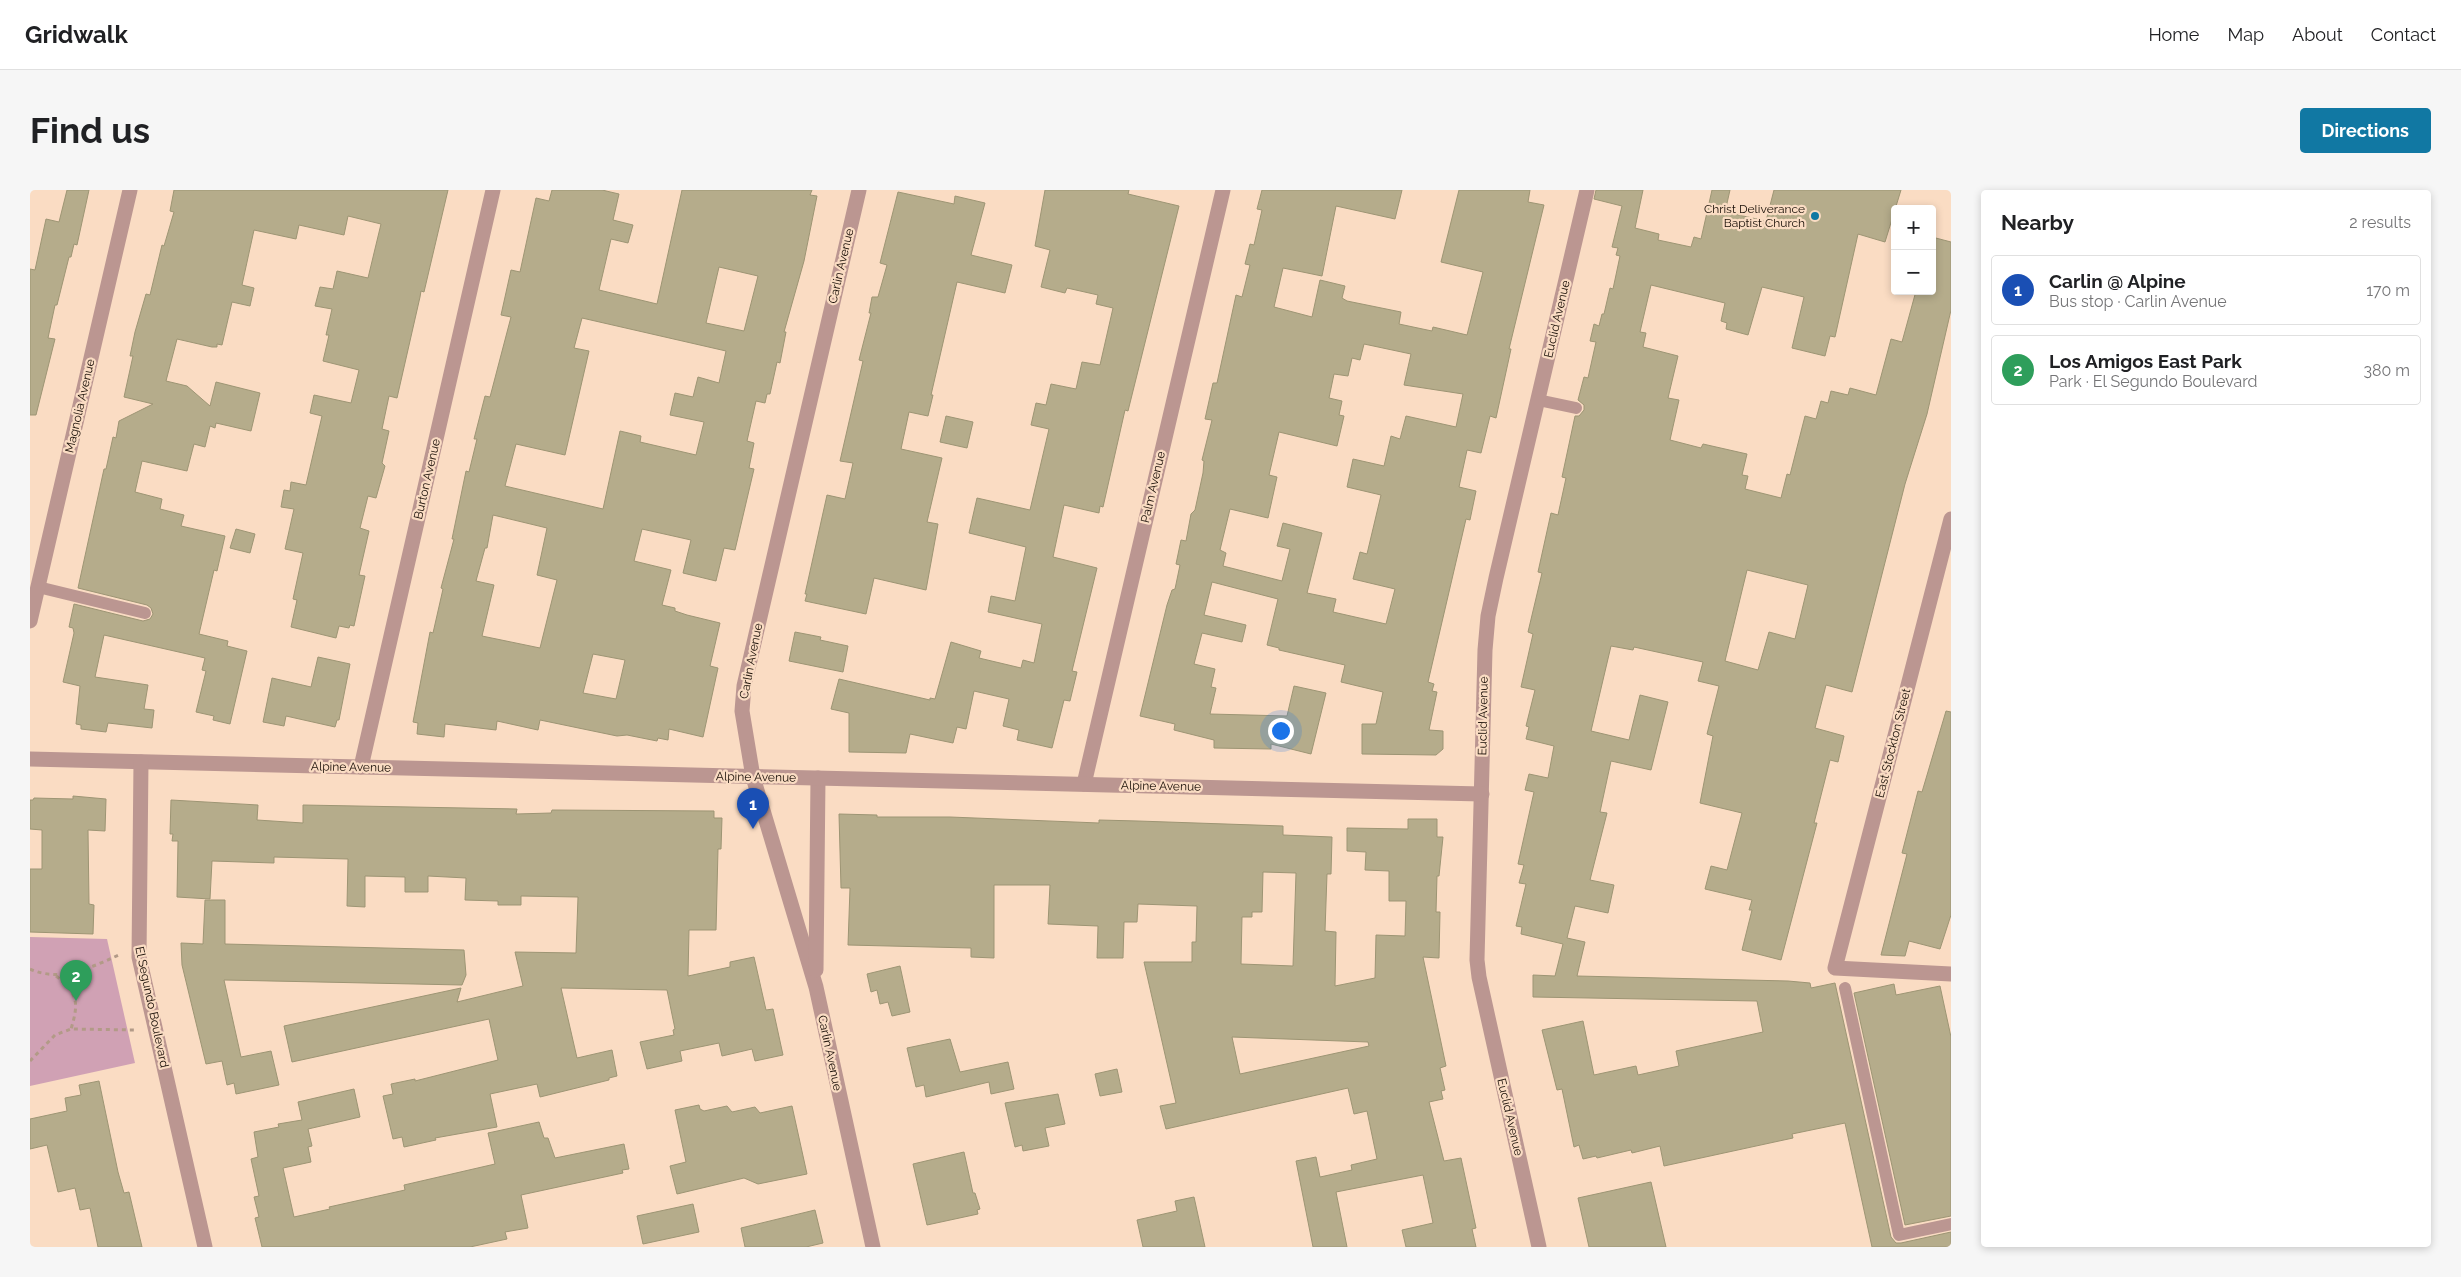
<!DOCTYPE html>
<html lang="en">
<head>
<meta charset="utf-8">
<style>
	body { margin:0; font-family:Raleway,sans-serif; background:#f6f6f6; color:#202124 }
	.controls { position:absolute; right:15px; top:15px; display:grid; overflow:hidden; border-radius:5px; box-shadow:0 2px 8px #0003 }
	.controls button { width:45px; height:45px; display:grid; place-items:center; padding:0; border:0; border-bottom:1px solid #e0e0e0; background:#fff; color:#202124; font:25px sans-serif }
	.you { position:absolute; left:1250px; top:540px; width:18px; height:18px; margin:-12px; border:4px solid #fff; border-radius:50%; background:#1a73e8; box-shadow:0 0 0 8px #1a73e833 }
	.badge { display:grid; place-items:center; width:32px; height:32px; border-radius:50%; background:#1178a3; color:#fff; font-size:16px; font-weight:700 }
	.pin { position:absolute; translate:-50% -41px; filter:drop-shadow(0 1px 2px #0008) }
	.pin::after { content:''; position:absolute; top:26px; width:18px; height:15px; background:inherit; clip-path:polygon(0 0,100% 0,50% 100%) }
	.list { margin:0; padding:0; list-style:none }
	h2 { display:flex; justify-content:space-between; align-items:center; height:65px; margin:0; padding:0 20px; font-size:21px }
	h2 small { font-size:16px; font-weight:400; color:#757577 }
	.list li { display:grid; grid-template-columns:32px 1fr auto; gap:15px; align-items:center; box-sizing:border-box; height:70px; margin:0 10px 10px; padding:0 10px; border:1px solid #e0e0e0; border-radius:5px }
	.list b { display:block; font-size:19px; white-space:nowrap }
	.list p { margin:0; font-size:16px; white-space:nowrap; color:#757577 }
	.list em { font-size:16px; font-style:normal; color:#757577 }
	.map { position:relative; flex:none; width:1921px; height:1057px; overflow:hidden; border-radius:5px }
	header { display:flex; align-items:center; gap:30px; box-sizing:border-box; height:70px; padding:0 25px; background:#fff; border-bottom:1px solid #e0e0e0 }
	header strong { font-size:24px }
	nav { display:flex; gap:28px; margin-inline-start:auto; font-size:18px }
	.intro { display:flex; align-items:center; justify-content:space-between; box-sizing:border-box; height:120px; padding:0 30px }
	h1 { margin:0; font-size:35px }
	.button { padding:12px 22px; border-radius:5px; background:#1178a3; color:#fff; font-size:18px; font-weight:700 }
	main { display:flex; gap:30px; padding:0 30px }
	aside { flex:1; background:#fff; border-radius:5px; box-shadow:0 2px 8px #0003 }
	.map>svg:first-child { display:block }
</style>
</head>
<body>
<header>
<strong>Gridwalk</strong>
<nav><a>Home</a><a>Map</a><a>About</a><a>Contact</a></nav>
</header>
<div class="intro"><h1>Find us</h1><a class="button">Directions</a></div>
<main>
<div class="map">
<svg width="1921" height="1057" viewBox="0 0 1921 1057">
	<rect width="100%" height="100%" fill="#fadcc3"/>
	<path fill="#d0a1b4" d="M 0,747 L 77,749 L 105,873 L 0,896 Z"/>
	<g fill="#b5ac8b" stroke="#9d9574" fill-rule="evenodd">
		<path d="M 37,0 L 59,0 L 47,55 L 44,54 L 41,67 L 39,67 L 27,115 L 25,115 L 18,148 L 25,149 L 6,225 L 0,225 L 0,79 L 5,80 L 16,29 L 29,32 Z"/>
		<path d="M 144,0 L 418,0 L 394,102 L 391,101 L 390,107 L 367,208 L 359,206 L 352,239 L 359,241 L 352,273 L 355,276 L 346,308 L 338,306 L 330,338 L 339,341 L 329,385 L 335,386 L 324,436 L 320,435 L 319,438 L 309,436 L 306,448 L 261,437 L 267,410 L 263,409 L 273,363 L 255,359 L 264,319 L 251,317 L 254,300 L 260,301 L 261,292 L 276,295 L 292,226 L 280,223 L 284,205 L 321,213 L 329,180 L 293,171 L 299,145 L 296,145 L 302,119 L 285,116 L 290,97 L 303,99 L 307,81 L 338,88 L 351,34 L 318,26 L 314,45 L 269,35 L 266,49 L 224,40 L 212,95 L 224,98 L 220,116 L 202,112 L 192,155 L 187,154 L 187,157 L 182,157 L 147,149 L 136,191 L 157,196 L 180,216 L 186,192 L 230,203 L 221,241 L 186,233 L 185,238 L 180,236 L 175,257 L 164,254 L 157,281 L 112,271 L 105,302 L 132,309 L 130,319 L 154,325 L 151,336 L 195,346 L 187,381 L 184,380 L 169,444 L 198,451 L 197,456 L 217,461 L 200,534 L 183,530 L 184,526 L 166,522 L 176,481 L 172,480 L 175,468 L 74,445 L 65,487 L 118,495 L 114,519 L 124,520 L 122,538 L 78,533 L 76,542 L 51,539 L 51,535 L 46,534 L 50,496 L 33,492 L 44,443 L 43,438 L 39,437 L 44,414 L 113,431 L 120,429 L 123,424 L 121,418 L 117,415 L 48,398 L 74,279 L 76,279 L 83,247 L 86,248 L 89,231 L 123,214 L 94,207 L 103,166 L 100,166 L 105,142 L 116,104 L 120,105 L 132,55 L 134,56 L 144,22 L 140,21 Z"/>
		<path d="M 522,0 L 572,0 L 589,4 L 583,30 L 603,35 L 598,53 L 581,49 L 569,100 L 627,114 L 652,0 L 782,0 L 780,5 L 787,6 L 774,71 L 754,142 L 756,142 L 750,173 L 747,172 L 740,204 L 737,204 L 735,213 L 726,211 L 717,251 L 724,253 L 719,278 L 724,279 L 705,360 L 694,358 L 686,391 L 653,383 L 661,350 L 612,339 L 604,371 L 641,380 L 632,415 L 645,418 L 645,421 L 657,425 L 690,433 L 680,476 L 688,478 L 673,547 L 639,539 L 638,550 L 628,548 L 627,551 L 597,545 L 587,546 L 510,530 L 508,540 L 467,531 L 466,540 L 415,534 L 414,547 L 387,544 L 388,533 L 383,532 L 400,442 L 403,443 L 413,399 L 411,398 L 424,349 L 422,349 L 436,281 L 439,282 L 447,249 L 444,249 L 455,206 L 460,207 L 481,127 L 471,125 L 481,80 L 490,82 L 506,8 L 519,11 ZM 689,77 L 728,86 L 714,141 L 676,133 ZM 552,128 L 696,161 L 689,193 L 668,187 L 663,207 L 645,203 L 640,225 L 674,232 L 666,265 L 610,252 L 611,246 L 590,241 L 573,319 L 475,296 L 486,254 L 535,265 L 559,161 L 544,158 ZM 463,325 L 517,338 L 507,385 L 527,390 L 510,458 L 452,446 L 464,395 L 446,391 L 455,358 L 457,358 ZM 563,464 L 595,470 L 586,509 L 553,503 Z"/>
		<path d="M 1015,0 L 1099,0 L 1098,4 L 1149,16 L 1098,221 L 1095,220 L 1073,317 L 1070,316 L 1069,323 L 1034,315 L 1023,367 L 1067,378 L 1042,481 L 1047,482 L 1040,511 L 1034,510 L 1022,558 L 987,550 L 989,540 L 973,536 L 979,509 L 944,501 L 936,539 L 927,537 L 923,553 L 880,544 L 876,563 L 819,562 L 819,523 L 801,519 L 809,489 L 900,510 L 900,508 L 905,509 L 921,452 L 951,461 L 949,468 L 991,478 L 993,470 L 1004,473 L 1012,434 L 958,422 L 961,406 L 985,411 L 996,357 L 939,343 L 947,308 L 1000,320 L 1019,239 L 1001,235 L 1006,213 L 1016,215 L 1021,194 L 1046,199 L 1052,172 L 1070,175 L 1083,118 L 1066,114 L 1068,105 L 1037,98 L 1035,103 L 1011,97 L 1020,60 L 1005,56 Z"/>
		<path d="M 1232,0 L 1372,0 L 1365,29 L 1306,16 L 1292,86 L 1253,78 L 1244,117 L 1282,127 L 1290,90 L 1315,96 L 1312,108 L 1317,111 L 1371,122 L 1369,134 L 1402,141 L 1403,137 L 1437,145 L 1453,82 L 1411,72 L 1429,0 L 1500,0 L 1498,12 L 1514,15 L 1479,159 L 1481,159 L 1466,228 L 1460,226 L 1451,263 L 1437,260 L 1429,297 L 1446,301 L 1440,330 L 1436,329 L 1398,492 L 1404,494 L 1402,501 L 1407,502 L 1399,540 L 1413,541 L 1413,559 L 1406,565 L 1332,564 L 1332,534 L 1346,534 L 1353,502 L 1311,492 L 1315,475 L 1249,460 L 1249,458 L 1237,455 L 1248,409 L 1182,392 L 1174,425 L 1216,435 L 1212,452 L 1172,443 L 1164,474 L 1185,479 L 1181,497 L 1186,498 L 1180,524 L 1257,526 L 1264,496 L 1296,503 L 1281,564 L 1241,554 L 1241,559 L 1184,558 L 1184,550 L 1144,540 L 1145,534 L 1110,526 L 1137,415 L 1142,400 L 1145,399 L 1150,375 L 1146,374 L 1151,350 L 1156,351 L 1161,324 L 1165,320 L 1173,283 L 1174,271 L 1172,270 L 1182,230 L 1175,229 L 1183,193 L 1187,193 L 1206,105 L 1212,107 L 1220,75 L 1215,74 L 1220,54 L 1224,55 L 1232,20 L 1227,19 ZM 1334,154 L 1381,164 L 1374,195 L 1433,204 L 1426,237 L 1376,226 L 1370,249 L 1361,246 L 1354,276 L 1323,269 L 1317,297 L 1351,305 L 1337,364 L 1330,362 L 1323,389 L 1365,399 L 1356,434 L 1303,422 L 1306,409 L 1277,403 L 1292,343 L 1253,333 L 1247,356 L 1260,359 L 1252,391 L 1193,376 L 1196,363 L 1190,360 L 1200,319 L 1238,328 L 1247,287 L 1239,285 L 1249,242 L 1307,256 L 1314,226 L 1309,225 L 1312,211 L 1299,208 L 1304,184 L 1318,186 L 1322,168 L 1330,170 Z"/>
		<path d="M 1566,0 L 1613,0 L 1605,38 L 1629,44 L 1628,50 L 1661,57 L 1664,47 L 1671,49 L 1682,0 L 1700,0 L 1695,22 L 1736,31 L 1744,0 L 1871,0 L 1855,52 L 1828,44 L 1805,147 L 1800,146 L 1795,166 L 1762,158 L 1774,107 L 1732,97 L 1718,145 L 1696,139 L 1697,133 L 1691,131 L 1695,113 L 1621,95 L 1610,142 L 1616,143 L 1613,157 L 1648,166 L 1638,208 L 1649,210 L 1640,250 L 1671,258 L 1673,254 L 1717,264 L 1712,285 L 1718,286 L 1715,299 L 1751,308 L 1757,284 L 1760,285 L 1775,226 L 1786,229 L 1791,211 L 1798,213 L 1801,201 L 1818,205 L 1820,198 L 1846,205 L 1861,149 L 1872,152 L 1886,101 L 1902,101 L 1902,47 L 1921,52 L 1921,120 L 1897,224 L 1875,294 L 1822,502 L 1796,495 L 1785,538 L 1814,546 L 1808,572 L 1800,570 L 1784,633 L 1787,633 L 1751,770 L 1712,760 L 1722,720 L 1719,720 L 1722,710 L 1675,699 L 1681,676 L 1697,680 L 1712,623 L 1670,613 L 1683,546 L 1677,544 L 1689,496 L 1668,491 L 1673,472 L 1604,457 L 1603,460 L 1581,456 L 1561,541 L 1599,550 L 1610,505 L 1638,512 L 1621,580 L 1581,571 L 1570,622 L 1577,623 L 1560,690 L 1584,695 L 1578,723 L 1545,716 L 1537,748 L 1555,752 L 1547,786 L 1758,791 L 1780,793 L 1781,798 L 1805,793 L 1861,1047 L 1866,1053 L 1871,1053 L 1921,1042 L 1921,1057 L 1842,1057 L 1815,933 L 1762,944 L 1763,948 L 1634,976 L 1630,956 L 1602,963 L 1601,960 L 1567,968 L 1566,966 L 1553,969 L 1549,955 L 1544,957 L 1532,899 L 1527,900 L 1512,840 L 1553,831 L 1564,885 L 1606,876 L 1608,885 L 1649,876 L 1646,861 L 1733,842 L 1727,811 L 1503,807 L 1503,785 L 1525,786 L 1533,754 L 1491,744 L 1492,737 L 1486,736 L 1496,694 L 1489,693 L 1494,675 L 1488,674 L 1504,602 L 1495,600 L 1499,584 L 1518,588 L 1524,556 L 1496,549 L 1499,537 L 1496,536 L 1505,500 L 1491,497 L 1503,444 L 1498,442 L 1512,383 L 1508,382 L 1521,323 L 1528,325 L 1536,288 L 1532,287 L 1545,226 L 1549,226 L 1554,220 L 1554,215 L 1548,210 L 1554,187 L 1558,188 L 1566,152 L 1560,151 L 1564,134 L 1569,136 L 1572,124 L 1574,124 L 1580,98 L 1583,99 L 1590,66 L 1586,65 L 1588,58 L 1582,57 L 1592,16 L 1564,9 ZM 1717,380 L 1778,395 L 1765,449 L 1739,442 L 1728,480 L 1695,471 Z"/>
		<path d="M 868,2 L 924,14 L 925,6 L 955,13 L 941,65 L 982,75 L 975,103 L 927,92 L 901,205 L 903,205 L 898,226 L 879,222 L 871,259 L 912,268 L 897,332 L 908,334 L 896,400 L 844,388 L 836,424 L 775,411 L 777,404 L 775,404 L 797,305 L 815,309 L 823,273 L 810,271 L 833,171 L 829,170 L 841,123 L 839,123 L 842,107 L 848,107 L 857,75 L 850,73 Z"/>
		<path d="M 916,226 L 943,232 L 937,258 L 910,252 Z"/>
		<path d="M 206,339 L 225,344 L 220,363 L 200,358 Z"/>
		<path d="M 765,442 L 791,447 L 790,450 L 818,456 L 813,482 L 759,471 Z"/>
		<path d="M 288,467 L 320,474 L 309,530 L 307,530 L 305,537 L 256,526 L 254,536 L 233,532 L 242,488 L 281,497 Z"/>
		<path d="M 1916,521 L 1921,522 L 1921,725 L 1910,759 L 1879,751 L 1875,766 L 1851,765 L 1877,664 L 1872,663 L 1888,601 L 1892,602 Z"/>
		<path d="M 43,606 L 76,609 L 75,641 L 58,640 L 59,714 L 64,715 L 63,744 L 0,742 L 0,679 L 12,679 L 12,640 L 0,639 L 0,610 L 3,610 L 4,608 L 43,609 Z"/>
		<path d="M 141,610 L 228,615 L 227,630 L 273,633 L 273,615 L 487,619 L 486,624 L 521,623 L 522,620 L 684,621 L 684,628 L 692,628 L 691,659 L 688,659 L 686,740 L 659,740 L 658,786 L 700,777 L 700,772 L 724,767 L 736,820 L 743,819 L 753,865 L 725,871 L 722,859 L 692,866 L 689,853 L 650,861 L 652,871 L 617,879 L 610,852 L 644,845 L 643,840 L 645,839 L 637,800 L 531,798 L 547,868 L 582,860 L 587,886 L 579,888 L 579,890 L 510,907 L 507,894 L 460,904 L 467,937 L 405,948 L 406,950 L 374,957 L 372,947 L 363,949 L 353,906 L 363,904 L 361,894 L 385,889 L 385,891 L 468,870 L 459,829 L 262,872 L 254,836 L 431,798 L 427,812 L 493,796 L 485,762 L 546,763 L 548,707 L 491,706 L 491,715 L 468,715 L 468,711 L 435,710 L 436,688 L 398,686 L 398,702 L 375,702 L 375,687 L 335,686 L 335,717 L 317,716 L 318,669 L 244,667 L 244,673 L 182,671 L 180,709 L 147,707 L 148,651 L 142,651 L 143,644 L 140,644 Z"/>
		<path d="M 809,624 L 847,625 L 847,627 L 920,627 L 1069,633 L 1069,630 L 1108,631 L 1253,636 L 1253,645 L 1302,647 L 1301,684 L 1297,684 L 1295,741 L 1306,742 L 1305,796 L 1345,788 L 1346,745 L 1375,746 L 1376,711 L 1359,711 L 1359,681 L 1335,680 L 1336,662 L 1317,661 L 1317,638 L 1378,639 L 1378,629 L 1407,629 L 1407,647 L 1413,647 L 1409,686 L 1407,686 L 1406,722 L 1410,722 L 1409,768 L 1393,767 L 1416,876 L 1410,878 L 1415,900 L 1411,901 L 1413,909 L 1399,912 L 1414,971 L 1431,968 L 1446,1038 L 1442,1039 L 1446,1057 L 1376,1057 L 1372,1040 L 1403,1033 L 1393,985 L 1306,1002 L 1317,1057 L 1283,1057 L 1266,971 L 1286,967 L 1290,987 L 1322,980 L 1321,975 L 1347,969 L 1337,921 L 1324,924 L 1318,898 L 1136,939 L 1130,916 L 1146,913 L 1114,772 L 1162,772 L 1162,752 L 1166,752 L 1167,716 L 1108,714 L 1107,732 L 1094,732 L 1093,768 L 1067,768 L 1068,736 L 1018,734 L 1020,695 L 964,695 L 964,768 L 941,767 L 941,758 L 818,755 L 820,698 L 811,698 ZM 1233,682 L 1266,683 L 1263,776 L 1211,774 L 1212,727 L 1222,727 L 1222,722 L 1232,722 ZM 1202,847 L 1338,852 L 1339,856 L 1210,884 Z"/>
		<path d="M 175,710 L 195,710 L 195,754 L 434,760 L 436,785 L 432,795 L 194,790 L 211,867 L 241,861 L 249,895 L 206,904 L 204,893 L 197,895 L 192,871 L 176,874 L 152,775 L 151,753 L 173,754 Z"/>
		<path d="M 870,776 L 880,822 L 862,826 L 858,812 L 850,814 L 847,800 L 841,802 L 837,784 Z"/>
		<path d="M 1864,794 L 1866,805 L 1910,796 L 1921,847 L 1921,1026 L 1875,1035 L 1824,803 Z"/>
		<path d="M 920,849 L 930,882 L 978,872 L 984,899 L 961,904 L 959,892 L 896,907 L 894,895 L 886,897 L 877,858 Z"/>
		<path d="M 1087,879 L 1092,902 L 1070,906 L 1065,884 Z"/>
		<path d="M 69,891 L 88,982 L 94,1003 L 99,1002 L 112,1057 L 68,1057 L 60,1018 L 50,1020 L 45,998 L 28,1002 L 17,955 L 0,959 L 0,929 L 37,921 L 35,908 L 51,905 L 49,895 Z"/>
		<path d="M 324,899 L 330,927 L 278,939 L 282,956 L 278,957 L 281,972 L 253,978 L 264,1027 L 300,1019 L 299,1017 L 375,1000 L 374,995 L 465,974 L 458,943 L 509,932 L 514,948 L 518,948 L 525,968 L 594,954 L 599,979 L 592,980 L 593,983 L 491,1005 L 498,1038 L 475,1042 L 477,1049 L 440,1057 L 232,1057 L 225,1028 L 229,1027 L 224,1007 L 229,1006 L 221,969 L 228,967 L 224,942 L 249,937 L 248,934 L 272,930 L 268,912 Z"/>
		<path d="M 1028,904 L 1035,934 L 1015,938 L 1019,956 L 993,961 L 992,955 L 985,957 L 975,913 Z"/>
		<path d="M 669,915 L 670,919 L 674,921 L 697,916 L 702,922 L 725,917 L 730,923 L 762,916 L 777,984 L 728,994 L 714,988 L 647,1004 L 640,976 L 656,972 L 645,920 Z"/>
		<path d="M 934,962 L 943,1003 L 945,1003 L 950,1019 L 947,1020 L 948,1024 L 897,1035 L 883,974 Z"/>
		<path d="M 1621,992 L 1636,1057 L 1559,1057 L 1548,1008 Z"/>
		<path d="M 1164,1007 L 1175,1057 L 1113,1057 L 1107,1030 L 1147,1021 L 1145,1011 Z"/>
		<path d="M 663,1014 L 669,1042 L 613,1054 L 607,1026 Z"/>
		<path d="M 785,1020 L 793,1053 L 776,1057 L 715,1057 L 711,1038 Z"/>
	</g>
	<g fill="none" stroke-linecap="round" stroke-linejoin="round">
		<g stroke="#b29a87" stroke-width="3" stroke-dasharray="4 4" stroke-linecap="butt">
			<path d="M 0,779 C 31,793 62,777 91,764"/>
			<path d="M 26,786 C 48,803 49,813 41,839"/>
			<path d="M 0,871 L 25,845 L 41,839 L 107,840"/>
		</g>
		<g stroke="#bb9691" stroke-width="12">
			<path d="M 1508,210 L 1546,218"/>
			<path d="M 8,397 L 115,423"/>
			<path d="M 1815,798 L 1869,1045 L 1921,1034"/>
		</g>
		<g stroke="#bb9691" stroke-width="15">
			<path d="M 829,0 L 714,496 L 712,521 L 723,587 L 786,797 L 843,1057"/>
			<path d="M 1921,329 L 1805,778 L 1921,784"/>
			<path d="M 0,431 L 100,0"/>
			<path d="M 331,577 L 463,0"/>
			<path d="M 1054,594 L 1193,0"/>
			<path d="M 786,780 L 788,588"/>
			<path d="M 1509,1057 L 1449,787 L 1447,770 L 1455,460 L 1458,426 L 1466,388 L 1557,0"/>
		</g>
		<g stroke="#bb9691" stroke-width="15">
			<path d="M 0,569 L 1452,604"/>
			<path d="M 111,572 L 109,767 L 175,1057"/>
		</g>
	</g>
	<circle fill="#1178a3" stroke="#fadcc3" stroke-width="2" cx="1785" cy="26" r="5"/>
	<g text-anchor="middle" dominant-baseline="central" stroke-width="4.5" stroke-linejoin="round" paint-order="stroke">
		<g font-size="12" fill="#170d05" stroke="#fadcc3" text-anchor="end">
			<text x="1775" y="19">Christ Deliverance<tspan x="1775" dy="14">Baptist Church</tspan></text>
		</g>
		<g font-size="12" fill="#170d05" stroke="#fadcc3">
			<text transform="translate(811 76) rotate(-77)">Carlin Avenue</text>
			<text transform="translate(1527 129) rotate(-77)">Euclid Avenue</text>
			<text transform="translate(50 216) rotate(-77)">Magnolia Avenue</text>
			<text transform="translate(397 289) rotate(-77)">Burton Avenue</text>
			<text transform="translate(1123 297) rotate(-77)">Palm Avenue</text>
			<text transform="translate(721 471) rotate(-79)">Carlin Avenue</text>
			<text transform="translate(1453 526) rotate(-89)">Euclid Avenue</text>
			<text transform="translate(1863 553) rotate(-76)">East Stockton Street</text>
			<text transform="translate(321 577) rotate(1)">Alpine Avenue</text>
			<text transform="translate(726 587) rotate(1)">Alpine Avenue</text>
			<text transform="translate(1131 596) rotate(1)">Alpine Avenue</text>
			<text transform="translate(122 817) rotate(78)">El Segundo Boulevard</text>
			<text transform="translate(800 863) rotate(78)">Carlin Avenue</text>
			<text transform="translate(1480 927) rotate(77)">Euclid Avenue</text>
		</g>
	</g>
</svg>
<div class="controls">
<button>+</button>
<button>−</button>
</div>
<div class="you"></div>
<div class="pin badge" style="left:723px;top:639px;background:#1a4fb4">1</div>
<div class="pin badge" style="left:46px;top:811px;background:#2e9e5b">2</div>
</div>
<aside>
<h2>Nearby<small>2 results</small></h2>
<ul class="list">
<li><span class="badge" style="background:#1a4fb4">1</span><div><b>Carlin @ Alpine</b><p>Bus stop · Carlin Avenue</p></div><em>170 m</em></li>
<li><span class="badge" style="background:#2e9e5b">2</span><div><b>Los Amigos East Park</b><p>Park · El Segundo Boulevard</p></div><em>380 m</em></li>
</ul>
</aside>
</main>
</body>
</html>
